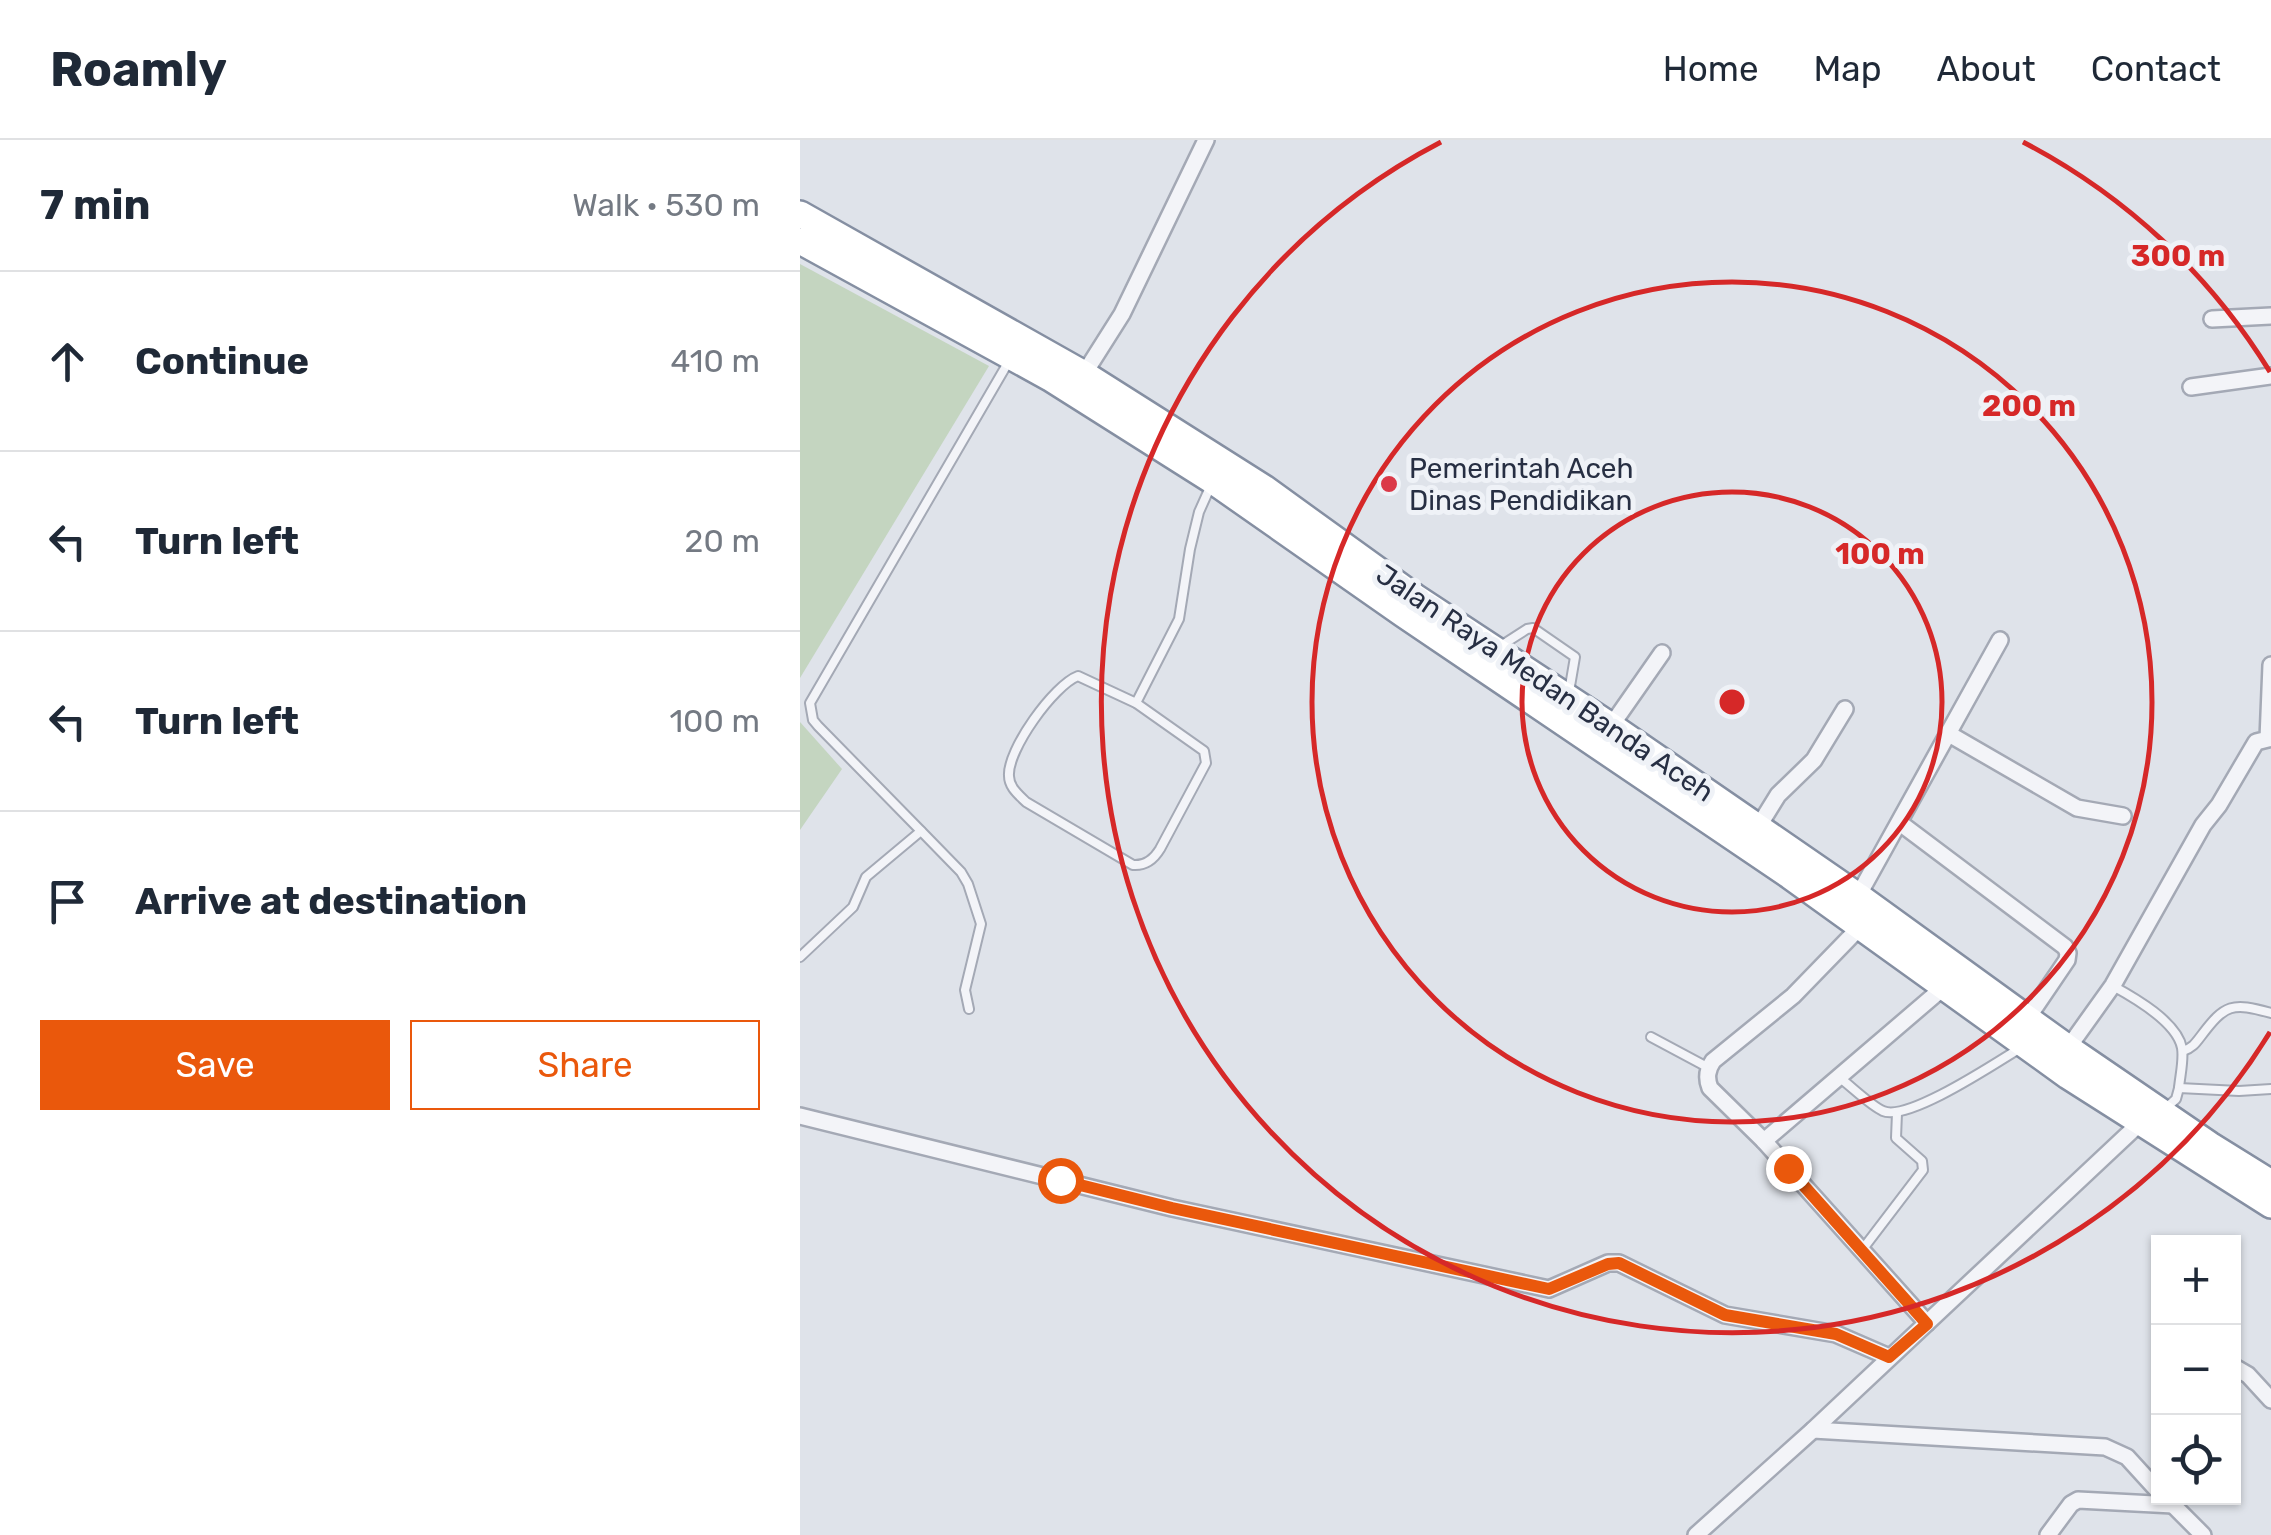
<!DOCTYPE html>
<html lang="en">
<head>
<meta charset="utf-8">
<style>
	body { margin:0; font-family:Rubik,sans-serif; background:#f2f2f3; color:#1f2937 }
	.controls { position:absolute; right:30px; bottom:30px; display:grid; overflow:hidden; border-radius:0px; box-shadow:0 2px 8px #0004 }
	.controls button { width:90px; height:90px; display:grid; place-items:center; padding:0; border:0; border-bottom:2px solid #e0e1e3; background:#fff; color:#1f2937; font:50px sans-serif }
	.stop { position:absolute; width:30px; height:30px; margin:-22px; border:8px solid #ea580c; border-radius:50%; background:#fff }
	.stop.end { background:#ea580c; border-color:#fff; box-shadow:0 2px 10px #0008 }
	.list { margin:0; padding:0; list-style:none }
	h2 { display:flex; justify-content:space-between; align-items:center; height:130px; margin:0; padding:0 40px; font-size:42px }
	h2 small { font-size:32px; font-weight:400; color:#747a83 }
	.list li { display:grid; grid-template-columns:65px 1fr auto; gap:30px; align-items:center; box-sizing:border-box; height:180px; padding:0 40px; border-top:2px solid #e0e1e3 }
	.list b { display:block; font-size:38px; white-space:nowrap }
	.list em { font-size:32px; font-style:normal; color:#747a83 }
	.actions { display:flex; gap:20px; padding:30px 40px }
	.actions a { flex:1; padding:22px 0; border:2px solid #ea580c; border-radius:0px; text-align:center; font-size:35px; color:#ea580c }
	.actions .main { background:#ea580c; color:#fff }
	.icon { flex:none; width:55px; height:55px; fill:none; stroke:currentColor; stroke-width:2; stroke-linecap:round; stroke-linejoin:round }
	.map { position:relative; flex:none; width:1471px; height:1395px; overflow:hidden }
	header { display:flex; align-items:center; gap:60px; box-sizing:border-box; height:140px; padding:0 50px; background:#fff; border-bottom:2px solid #e0e1e3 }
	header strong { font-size:48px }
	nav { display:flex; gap:55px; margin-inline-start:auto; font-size:35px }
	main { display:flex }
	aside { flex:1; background:#fff }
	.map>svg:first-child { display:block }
</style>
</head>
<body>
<header>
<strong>Roamly</strong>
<nav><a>Home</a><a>Map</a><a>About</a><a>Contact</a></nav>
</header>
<main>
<aside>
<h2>7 min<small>Walk · 530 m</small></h2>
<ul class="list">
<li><svg class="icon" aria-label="ahead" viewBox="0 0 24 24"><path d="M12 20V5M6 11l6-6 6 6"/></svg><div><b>Continue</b></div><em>410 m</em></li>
<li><svg class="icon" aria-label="left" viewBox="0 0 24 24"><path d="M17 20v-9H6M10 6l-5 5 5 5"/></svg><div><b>Turn left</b></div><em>20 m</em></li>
<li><svg class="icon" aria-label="left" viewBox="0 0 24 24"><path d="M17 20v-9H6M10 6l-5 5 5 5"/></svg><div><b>Turn left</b></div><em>100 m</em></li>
<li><svg class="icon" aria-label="arrive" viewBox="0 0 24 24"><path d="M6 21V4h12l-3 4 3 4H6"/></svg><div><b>Arrive at destination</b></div></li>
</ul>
<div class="actions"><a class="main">Save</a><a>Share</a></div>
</aside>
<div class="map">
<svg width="1471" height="1395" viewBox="0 0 1471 1395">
	<rect width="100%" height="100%" fill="#dfe3ea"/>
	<g fill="#c4d5c0">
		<path d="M 0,124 L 189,226 L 0,538 Z"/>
		<path d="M 0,582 L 42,629 L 0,690 Z"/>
	</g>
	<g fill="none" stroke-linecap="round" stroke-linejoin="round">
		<g stroke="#a4a9b5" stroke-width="12">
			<g id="service">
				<path d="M 699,507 L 727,489 L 733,488 L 775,517 L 769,552"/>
				<path d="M 278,536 L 336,563 L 404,611 L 406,623 L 360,709 C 354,719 346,726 333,725 L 226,662 C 218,654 209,647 209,636 C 207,610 254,545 278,536 Z"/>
				<path d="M 336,563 L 379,479 L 390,409 L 399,372 L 412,343"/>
				<path d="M 0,817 L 53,767 L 66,737 L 121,691"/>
				<path d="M 1313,846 C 1335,858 1377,882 1382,908 C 1384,920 1380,936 1379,948"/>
				<path d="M 169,869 L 165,850 L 181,784 L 168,744 L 161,732 L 121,691 L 18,586 L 13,580 L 10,563 L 209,221"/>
				<path d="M 851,897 L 909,928"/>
				<path d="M 1383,911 C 1392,908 1395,904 1401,896 C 1425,864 1432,862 1471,873"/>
				<path d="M 1040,938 C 1052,947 1070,965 1083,971 C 1108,982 1197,922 1222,907"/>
				<path d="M 1367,967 L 1376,959 L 1379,948 L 1439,951 L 1471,949"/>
				<path d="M 1062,1110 L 1123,1030 L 1122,1021 L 1096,998 L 1097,973"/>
			</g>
		</g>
		<g stroke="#a4a9b5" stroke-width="20">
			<g id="minor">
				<path d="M 1412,179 L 1471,176"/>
				<path d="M 284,234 L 322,174 L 406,0"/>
				<path d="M 1391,247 L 1471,236"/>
				<path d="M 811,586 L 862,513"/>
				<path d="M 1149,594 L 1277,668 L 1323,676"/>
				<path d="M 1100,683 L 1265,807 L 1268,813 L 1267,820 L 1227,879"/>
				<path d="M 957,689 L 978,655 L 1014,620 L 1045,569"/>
				<path d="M 1058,756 L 1200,500"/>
				<path d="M 1061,786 L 993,856 L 913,921 C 907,930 906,938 910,948 L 964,1001 L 1127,1183"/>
				<path d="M 1268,908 L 1313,845 L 1403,685 L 1419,665 L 1456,602 L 1468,599 L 1471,525"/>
				<path d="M 0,976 L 372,1068 L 749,1149 L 808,1123 L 819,1123 L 925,1175 L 1036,1194 L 1089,1217"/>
				<path d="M 964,1001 L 1144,847"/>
				<path d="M 1436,1228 L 1448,1235 L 1471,1260"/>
				<path d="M 1013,1290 L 1305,1307 L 1327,1317 L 1358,1351"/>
				<path d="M 1368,1360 L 1403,1395"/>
				<path d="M 896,1395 L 1013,1290 L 1340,983"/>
				<path d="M 1248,1395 L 1271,1364 L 1278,1360 L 1373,1365"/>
			</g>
		</g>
		<g stroke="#858fa2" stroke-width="30">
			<g id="trunk">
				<path d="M 0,74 L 284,234 L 464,348 L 615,457 L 811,586 L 1058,756 L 1268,908 L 1410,1005 L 1471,1043"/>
				<path d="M 0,101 L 250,238 L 413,341 L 603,474 L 990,736 L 1268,936 L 1471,1065"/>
			</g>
		</g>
		<use href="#service" stroke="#f3f4f8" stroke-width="8"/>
		<use href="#minor" stroke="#f3f4f8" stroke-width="15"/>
		<use href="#trunk" stroke="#fff" stroke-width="25"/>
	</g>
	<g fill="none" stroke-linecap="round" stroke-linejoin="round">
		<path stroke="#ea580c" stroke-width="12" d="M 260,1040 L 372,1068 L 749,1149 L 808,1124 L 819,1123 L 925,1175 L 1036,1194 L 1089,1217 L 1127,1184 L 988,1028"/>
	</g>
	<g fill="none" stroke="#d62828" stroke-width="5">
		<circle cx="932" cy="562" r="210"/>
		<circle cx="932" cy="562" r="420"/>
		<path d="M1470 892A631 631 0 1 1 641 2M1223 2A631 631 0 0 1 1470 232"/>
	</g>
	<circle fill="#db3948" stroke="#eff2f7" stroke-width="4" cx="589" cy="344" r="10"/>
	<g text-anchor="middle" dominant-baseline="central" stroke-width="10" stroke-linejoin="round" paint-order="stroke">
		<g font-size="28" fill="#272f43" stroke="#eff2f7" text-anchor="start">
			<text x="609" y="328">Pemerintah Aceh<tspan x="609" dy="32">Dinas Pendidikan</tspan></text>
		</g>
		<g font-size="28" fill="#272f43" stroke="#eff2f7">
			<text transform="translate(745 543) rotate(34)">Jalan Raya Medan Banda Aceh</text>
		</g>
	</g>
	<circle cx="932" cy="562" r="15" fill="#d62828" stroke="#eff2f7" stroke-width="5"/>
	<g font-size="30" text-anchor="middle" font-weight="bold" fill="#d62828" stroke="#eff2f7" stroke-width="10" stroke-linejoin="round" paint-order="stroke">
		<text x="1378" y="126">300 m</text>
		<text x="1229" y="276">200 m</text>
		<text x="1080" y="424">100 m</text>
	</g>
</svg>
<div class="controls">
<button>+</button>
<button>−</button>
<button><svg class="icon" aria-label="locate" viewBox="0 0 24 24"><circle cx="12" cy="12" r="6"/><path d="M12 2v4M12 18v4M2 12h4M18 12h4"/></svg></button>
</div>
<div class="stop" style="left:260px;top:1040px"></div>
<div class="stop end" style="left:988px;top:1028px"></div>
</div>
</main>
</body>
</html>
